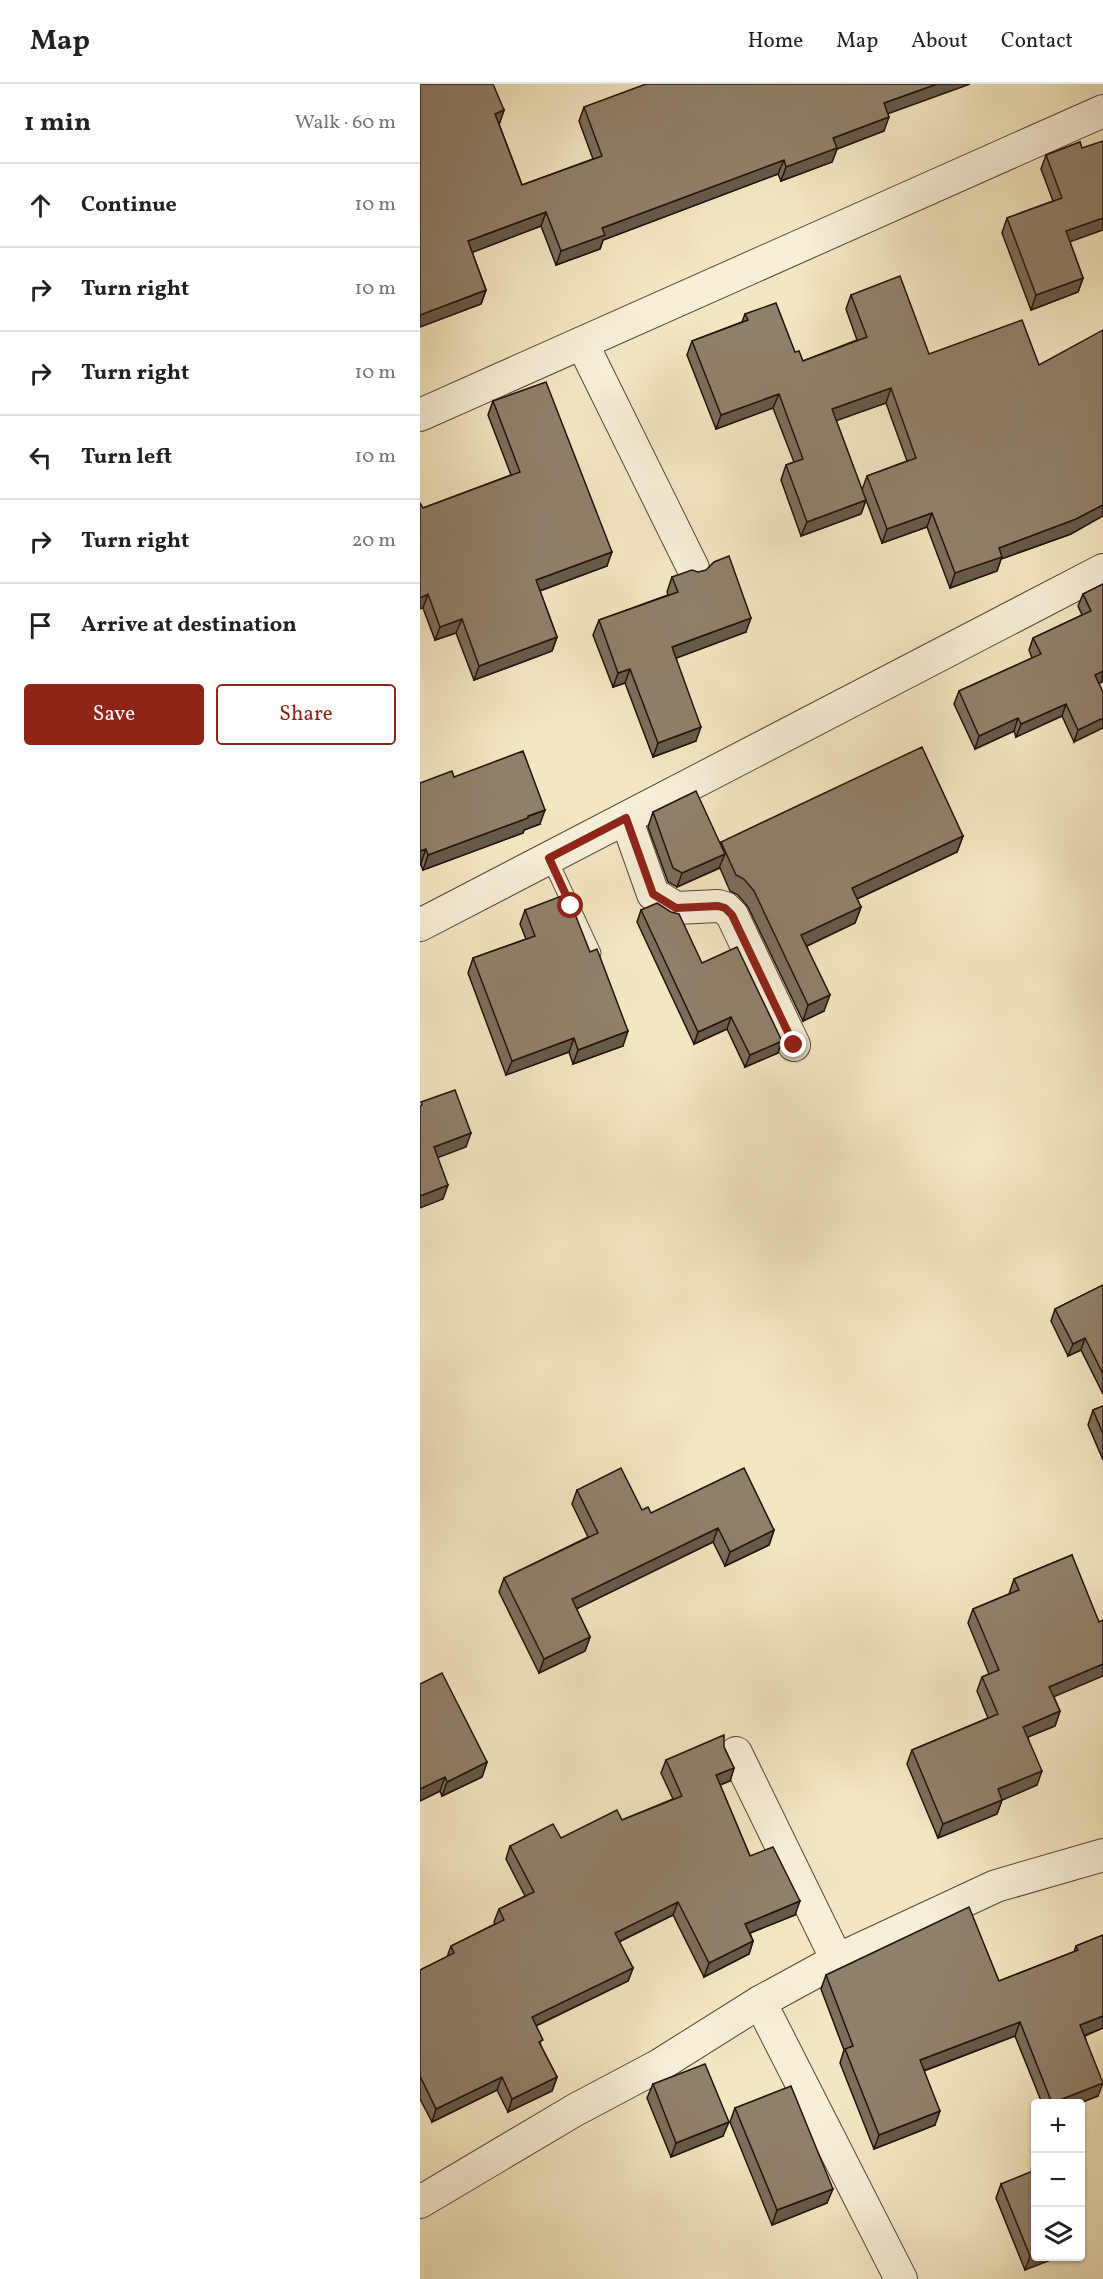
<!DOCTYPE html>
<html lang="en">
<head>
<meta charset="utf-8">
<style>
	body { margin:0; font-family:Vollkorn,serif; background:#f2f2f2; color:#202124 }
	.controls { position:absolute; right:18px; bottom:18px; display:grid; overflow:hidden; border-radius:6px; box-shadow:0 2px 4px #0004 }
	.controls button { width:54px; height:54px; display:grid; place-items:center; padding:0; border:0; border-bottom:2px solid #e0e0e0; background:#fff; color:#202124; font:30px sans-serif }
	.stop { position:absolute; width:18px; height:18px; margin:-14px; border:4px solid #8f2418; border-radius:50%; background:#fff }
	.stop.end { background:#8f2418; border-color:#fff; box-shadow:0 2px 6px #0008 }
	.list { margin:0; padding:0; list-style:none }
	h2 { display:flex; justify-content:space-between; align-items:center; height:78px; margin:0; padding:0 24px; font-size:26px }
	h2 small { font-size:20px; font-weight:400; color:#757577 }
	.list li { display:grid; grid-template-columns:39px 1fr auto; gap:18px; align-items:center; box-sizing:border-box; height:84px; padding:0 24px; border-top:2px solid #e0e0e0 }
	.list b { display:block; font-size:22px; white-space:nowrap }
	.list em { font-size:20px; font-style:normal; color:#757577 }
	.actions { display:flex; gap:12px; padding:18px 24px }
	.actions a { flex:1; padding:14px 0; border:2px solid #8f2418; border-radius:6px; text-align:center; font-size:21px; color:#8f2418 }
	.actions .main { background:#8f2418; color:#fff }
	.icon { flex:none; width:33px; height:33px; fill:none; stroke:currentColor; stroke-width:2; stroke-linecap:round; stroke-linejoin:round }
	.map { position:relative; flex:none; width:683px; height:2195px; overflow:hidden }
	header { display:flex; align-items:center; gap:36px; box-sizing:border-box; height:84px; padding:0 30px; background:#fff; border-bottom:2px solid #e0e0e0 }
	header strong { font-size:28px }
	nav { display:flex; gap:33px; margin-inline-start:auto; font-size:21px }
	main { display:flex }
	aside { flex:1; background:#fff }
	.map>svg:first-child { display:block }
</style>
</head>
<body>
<header>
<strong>Map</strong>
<nav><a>Home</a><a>Map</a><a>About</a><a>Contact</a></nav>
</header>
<main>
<aside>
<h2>1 min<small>Walk · 60 m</small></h2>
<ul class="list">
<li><svg class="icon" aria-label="ahead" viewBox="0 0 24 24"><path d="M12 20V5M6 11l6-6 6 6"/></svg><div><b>Continue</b></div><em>10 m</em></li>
<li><svg class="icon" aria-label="right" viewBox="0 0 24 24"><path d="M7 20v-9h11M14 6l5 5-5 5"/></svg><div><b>Turn right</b></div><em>10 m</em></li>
<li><svg class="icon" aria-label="right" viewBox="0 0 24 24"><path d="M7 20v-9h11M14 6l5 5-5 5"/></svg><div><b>Turn right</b></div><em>10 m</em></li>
<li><svg class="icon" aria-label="left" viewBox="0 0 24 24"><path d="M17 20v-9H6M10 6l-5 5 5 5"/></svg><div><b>Turn left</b></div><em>10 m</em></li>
<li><svg class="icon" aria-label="right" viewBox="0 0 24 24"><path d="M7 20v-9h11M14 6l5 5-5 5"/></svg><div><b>Turn right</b></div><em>20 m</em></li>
<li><svg class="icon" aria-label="arrive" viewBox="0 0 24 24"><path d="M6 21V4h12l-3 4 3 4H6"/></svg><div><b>Arrive at destination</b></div></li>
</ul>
<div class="actions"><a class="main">Save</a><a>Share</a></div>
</aside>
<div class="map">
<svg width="683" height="2195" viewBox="0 0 683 2195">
	<rect width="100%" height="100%" fill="#f3e6c1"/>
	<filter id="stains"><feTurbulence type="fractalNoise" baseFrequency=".00333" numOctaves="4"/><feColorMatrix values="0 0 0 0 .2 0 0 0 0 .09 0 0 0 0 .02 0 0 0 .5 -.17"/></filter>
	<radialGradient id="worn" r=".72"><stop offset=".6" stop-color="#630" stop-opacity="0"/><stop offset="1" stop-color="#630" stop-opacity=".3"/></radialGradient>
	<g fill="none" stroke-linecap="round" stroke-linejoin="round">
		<g stroke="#584738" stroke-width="17">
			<path id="service" d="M 129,774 L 173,869"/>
		</g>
		<g stroke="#584738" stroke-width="34">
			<g id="minor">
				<path d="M 162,259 L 273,484"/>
				<path d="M 0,331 L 683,27"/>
				<path d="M 206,734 L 233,810 L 256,824 L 298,822 L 305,824 L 312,831 L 374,961"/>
				<path d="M 0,841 L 683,486"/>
				<path d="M 316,1669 L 417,1876"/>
				<path d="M 340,1918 L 481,2195"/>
				<path d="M 0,2118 L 155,2026 L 238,1982 L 340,1918 L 417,1876 L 576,1802 L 683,1771"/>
			</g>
		</g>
		<use href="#service" stroke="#f7efd7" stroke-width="15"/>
		<use href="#minor" stroke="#f7efd7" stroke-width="32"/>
	</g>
	<g fill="#7c6e5b" stroke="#25120b" stroke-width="1.5" fill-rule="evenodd">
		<path d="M 0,0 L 84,26 L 79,40 L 102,101 L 173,75 L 159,37 L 164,23 L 468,30 L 464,47 L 417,65 L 412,78 L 361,97 L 358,90 L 183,156 L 180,165 L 136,181 L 121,142 L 52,168 L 66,206 L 61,220 L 0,243 Z"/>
		<path d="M 660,58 L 650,158 L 663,194 L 658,208 L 611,226 L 582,149 L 587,134 L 633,117 L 621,85 L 626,71 Z"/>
		<path d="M 431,211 L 509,270 L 651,450 L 581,475 L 577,487 L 530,504 L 507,443 L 462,459 L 446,416 L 441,430 L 381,452 L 361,396 L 366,381 L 374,378 L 353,324 L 296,345 L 267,271 L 272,257 L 322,238 L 325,230 L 375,268 L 383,277 L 437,256 L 426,225 ZM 466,319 L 487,377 L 447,392 L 442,406 L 416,336 Z"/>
		<path d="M 73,317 L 187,482 L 120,507 L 137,553 L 132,567 L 54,596 L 36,549 L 15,556 L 3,524 L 3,424 L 91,391 L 68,331 Z"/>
		<path d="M 252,493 L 326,548 L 256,574 L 276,657 L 233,673 L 205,599 L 193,603 L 173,551 L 179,536 L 248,511 L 247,508 Z"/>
		<path d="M 683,500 L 682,598 L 679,599 L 654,658 L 642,632 L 596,653 L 594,647 L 555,665 L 534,620 L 539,607 L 612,574 L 609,566 L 613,554 L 662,531 L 658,522 L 663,510 Z"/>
		<path d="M 34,693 L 120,740 L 104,746 L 103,749 L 3,786 L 0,779 Z"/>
		<path d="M 233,728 L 300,759 L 301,758 L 543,752 L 537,768 L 437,815 L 441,823 L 435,839 L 387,862 L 404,927 L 383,937 L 328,823 L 318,811 L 310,807 L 300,784 L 257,803 L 248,798 L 228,743 Z"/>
		<path d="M 105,826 L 203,962 L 153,980 L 149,968 L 86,991 L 48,889 L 53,874 L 106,855 L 100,840 Z"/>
		<path d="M 221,826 L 282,879 L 358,969 L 325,983 L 307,945 L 274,960 L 217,838 Z"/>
		<path d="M 683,1201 L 683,1310 L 661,1266 L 648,1272 L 631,1237 L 635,1225 Z"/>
		<path d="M 683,1322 L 683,1376 L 668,1341 L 673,1326 Z"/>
		<path d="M 157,1406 L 222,1426 L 231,1429 L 354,1446 L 349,1461 L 305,1482 L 293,1458 L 156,1525 L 170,1553 L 165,1567 L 119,1589 L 79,1508 L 84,1494 L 168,1453 L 152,1420 Z"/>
		<path d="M 652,1471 L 634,1613 L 640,1627 L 635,1642 L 608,1653 L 617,1701 L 582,1716 L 577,1730 L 518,1754 L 487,1680 L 492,1666 L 568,1634 L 557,1607 L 562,1593 L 569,1590 L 548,1539 L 553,1525 L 589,1510 L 594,1495 Z"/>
		<path d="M 0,1600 L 67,1678 L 62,1693 L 22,1712 L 20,1707 L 0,1717 Z"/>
		<path d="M 304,1663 L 314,1684 L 310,1697 L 300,1701 L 330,1772 L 375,1831 L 330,1849 L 333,1857 L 329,1870 L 284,1893 L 253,1831 L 199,1858 L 213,1884 L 208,1897 L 116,1942 L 121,1962 L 137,1993 L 132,2007 L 88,2028 L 77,2006 L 12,2038 L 0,2015 L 0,1886 L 27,1873 L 31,1862 L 75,1840 L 74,1838 L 79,1825 L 105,1812 L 86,1775 L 90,1762 L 141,1754 L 202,1736 L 253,1715 L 241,1689 L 246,1676 Z"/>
		<path d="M 683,1851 L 683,1944 L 665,1952 L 678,2012 L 660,2019 L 622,2019 L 595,1952 L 504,1987 L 515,2041 L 454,2065 L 420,1979 L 424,1966 L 401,1905 L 406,1891 L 579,1897 L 654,1868 L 656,1862 Z"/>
		<path d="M 233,2000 L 303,2052 L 251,2073 L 227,2014 Z"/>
		<path d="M 315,2024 L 407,2119 L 352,2141 L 310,2038 Z"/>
		<path d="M 581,2100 L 615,2172 L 605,2186 L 576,2114 Z"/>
	</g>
	<g fill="#655a4a" stroke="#25120b" stroke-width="1.5">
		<path d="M 517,0 L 550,0 L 459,33 L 464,19 Z"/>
		<path d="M 84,26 L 79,41 L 75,30 Z"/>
		<path d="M 469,33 L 464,47 L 417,65 L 412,78 L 361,97 L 366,83 L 413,54 Z"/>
		<path d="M 364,76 L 358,90 L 183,156 L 180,165 L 136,181 L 141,167 L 182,144 Z"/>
		<path d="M 126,128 L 121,142 L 43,172 L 48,157 Z"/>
		<path d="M 683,134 L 683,146 L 641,161 L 646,147 Z"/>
		<path d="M 663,194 L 658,208 L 611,226 L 616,211 Z"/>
		<path d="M 66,206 L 61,220 L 0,243 L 0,231 Z"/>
		<path d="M 471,304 L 466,319 L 407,340 L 412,325 Z"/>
		<path d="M 359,310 L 353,324 L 296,345 L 301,331 Z"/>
		<path d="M 446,416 L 441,430 L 381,452 L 387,438 Z"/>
		<path d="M 683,421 L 683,432 L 651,450 L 581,475 L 577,487 L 530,504 L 535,489 L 579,464 Z"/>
		<path d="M 512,429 L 507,443 L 462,459 L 467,445 Z"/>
		<path d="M 192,468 L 187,482 L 111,510 L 116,496 Z"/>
		<path d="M 8,510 L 3,524 L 0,525 L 0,514 Z"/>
		<path d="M 331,534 L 326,548 L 246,578 L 252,563 Z"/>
		<path d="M 42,535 L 36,549 L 15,556 L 20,543 Z"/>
		<path d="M 137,553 L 132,567 L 54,596 L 59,582 Z"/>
		<path d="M 683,579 L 682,598 L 670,603 L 675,591 Z"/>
		<path d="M 210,585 L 205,599 L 193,603 L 198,589 Z"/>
		<path d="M 646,620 L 642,632 L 596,653 L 601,640 Z"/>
		<path d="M 598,634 L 594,647 L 555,665 L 559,652 Z"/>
		<path d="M 683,634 L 683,644 L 654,658 L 658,646 Z"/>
		<path d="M 281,643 L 276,657 L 233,673 L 238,659 Z"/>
		<path d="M 125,726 L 120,740 L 104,746 L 103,749 L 3,786 L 8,771 Z"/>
		<path d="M 543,752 L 537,768 L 426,820 L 432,804 Z"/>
		<path d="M 6,765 L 1,779 L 0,779 L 0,767 Z"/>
		<path d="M 305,770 L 299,784 L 257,803 L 262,789 Z"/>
		<path d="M 441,823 L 435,839 L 376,867 L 381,851 Z"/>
		<path d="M 410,911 L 404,927 L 383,937 L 388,921 Z"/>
		<path d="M 311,933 L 307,945 L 274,960 L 278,948 Z"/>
		<path d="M 208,947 L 203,962 L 153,980 L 158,966 Z"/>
		<path d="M 154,954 L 149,968 L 86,991 L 92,977 Z"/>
		<path d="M 362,957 L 358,969 L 325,983 L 330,971 Z"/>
		<path d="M 51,1049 L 46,1063 L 9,1077 L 14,1063 Z"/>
		<path d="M 28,1101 L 23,1115 L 0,1124 L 0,1112 Z"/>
		<path d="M 665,1254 L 661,1266 L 648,1272 L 653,1260 Z"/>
		<path d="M 298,1444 L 293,1458 L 146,1530 L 152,1515 Z"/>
		<path d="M 354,1446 L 349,1461 L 305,1482 L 310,1468 Z"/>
		<path d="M 170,1553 L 165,1567 L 119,1589 L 124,1575 Z"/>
		<path d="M 683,1580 L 683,1592 L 624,1617 L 629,1603 Z"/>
		<path d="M 640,1627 L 635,1642 L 598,1657 L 603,1643 Z"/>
		<path d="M 67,1678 L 62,1693 L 22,1712 L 27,1698 Z"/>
		<path d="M 314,1684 L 310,1697 L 292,1704 L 296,1691 Z"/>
		<path d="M 622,1687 L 617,1701 L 573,1720 L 578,1705 Z"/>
		<path d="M 25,1693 L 20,1707 L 0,1717 L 0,1705 Z"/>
		<path d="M 582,1716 L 577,1730 L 518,1754 L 523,1740 Z"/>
		<path d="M 380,1817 L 375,1831 L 320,1853 L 325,1840 Z"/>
		<path d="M 258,1818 L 253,1831 L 190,1862 L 195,1849 Z"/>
		<path d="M 333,1857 L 329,1870 L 284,1893 L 289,1879 Z"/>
		<path d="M 213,1884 L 208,1897 L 107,1946 L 112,1933 Z"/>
		<path d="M 683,1932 L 683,1944 L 655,1955 L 660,1941 Z"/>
		<path d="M 600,1938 L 595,1952 L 495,1990 L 500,1976 Z"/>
		<path d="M 82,1993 L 77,2006 L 12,2038 L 16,2025 Z"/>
		<path d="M 137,1993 L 132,2007 L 88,2028 L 92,2015 Z"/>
		<path d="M 683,1999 L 678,2012 L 660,2019 L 632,2019 Z"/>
		<path d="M 520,2027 L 515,2041 L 454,2065 L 459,2051 Z"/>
		<path d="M 309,2038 L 303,2052 L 251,2073 L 256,2059 Z"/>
		<path d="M 413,2105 L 407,2119 L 352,2141 L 357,2126 Z"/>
		<path d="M 615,2170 L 615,2172 L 641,2172 L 605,2186 L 610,2172 Z"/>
	</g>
	<g fill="#90806a" stroke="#25120b" stroke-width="1.5">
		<path d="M 0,0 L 73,0 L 84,26 L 75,30 L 102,101 L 182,72 L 164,23 L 226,0 L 517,0 L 464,19 L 469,33 L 413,54 L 417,64 L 366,83 L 364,76 L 182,144 L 185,151 L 141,167 L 126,128 L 48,157 L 66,206 L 0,231 Z"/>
		<path d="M 683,57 L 683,134 L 646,147 L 663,194 L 616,211 L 587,134 L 642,114 L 626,71 L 660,58 L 662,64 Z"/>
		<path d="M 480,192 L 509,270 L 602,236 L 619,281 L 683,246 L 683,421 L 656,435 L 579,464 L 582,473 L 535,489 L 512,429 L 467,445 L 447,392 L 496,374 L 471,304 L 412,325 L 446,416 L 387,438 L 366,381 L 383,375 L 359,310 L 301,331 L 272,257 L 328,236 L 325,230 L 356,219 L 375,268 L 379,267 L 383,277 L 447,253 L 431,211 Z"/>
		<path d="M 126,298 L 192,468 L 116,496 L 137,553 L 59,582 L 42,535 L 20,543 L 8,510 L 0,514 L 0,419 L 3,424 L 100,388 L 73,317 Z"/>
		<path d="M 309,472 L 331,534 L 252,563 L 281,643 L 238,659 L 210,585 L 198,589 L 179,536 L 258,508 L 252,493 L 272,486 L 278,488 L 286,486 L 294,478 Z"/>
		<path d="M 683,500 L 683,587 L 675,591 L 683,608 L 683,634 L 658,646 L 646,620 L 601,640 L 598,634 L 559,652 L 539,607 L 621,570 L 613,554 L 671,527 L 663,510 Z"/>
		<path d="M 502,663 L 543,752 L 432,804 L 441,823 L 381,851 L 410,911 L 388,921 L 334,807 L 324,795 L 316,791 L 301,758 Z"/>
		<path d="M 103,667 L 125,726 L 108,732 L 108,734 L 8,771 L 6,765 L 0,767 L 0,699 L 32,687 L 34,693 Z"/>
		<path d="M 276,707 L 305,770 L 262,789 L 253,784 L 233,728 Z"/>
		<path d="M 147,810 L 170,868 L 177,865 L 208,947 L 158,966 L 154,954 L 92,977 L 53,874 L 115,852 L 105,826 Z"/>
		<path d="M 237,819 L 251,828 L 259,830 L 282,879 L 317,863 L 362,957 L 330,971 L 311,933 L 278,948 L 221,826 Z"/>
		<path d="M 35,1006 L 51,1049 L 14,1063 L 28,1101 L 0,1112 L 0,1022 L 2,1021 L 1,1018 Z"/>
		<path d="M 683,1201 L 683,1290 L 665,1254 L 653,1260 L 635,1225 Z"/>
		<path d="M 683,1322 L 683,1350 L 673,1326 Z"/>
		<path d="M 201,1384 L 222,1426 L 228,1423 L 231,1429 L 324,1384 L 354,1446 L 310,1468 L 298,1444 L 152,1515 L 170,1553 L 124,1575 L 84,1494 L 178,1449 L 157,1406 Z"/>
		<path d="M 652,1471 L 679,1538 L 683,1536 L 683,1580 L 629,1603 L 640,1627 L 603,1643 L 622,1687 L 578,1705 L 582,1716 L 523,1740 L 492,1666 L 578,1630 L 562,1593 L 579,1586 L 553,1525 L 599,1506 L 594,1495 Z"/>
		<path d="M 22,1589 L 67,1678 L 27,1698 L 25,1693 L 0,1705 L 0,1600 Z"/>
		<path d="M 304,1651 L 304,1663 L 314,1684 L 296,1691 L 330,1772 L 353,1763 L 380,1817 L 325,1840 L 333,1857 L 289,1879 L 258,1818 L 195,1849 L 213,1884 L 112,1933 L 123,1956 L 119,1958 L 137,1993 L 92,2015 L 82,1993 L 16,2025 L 0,1992 L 0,1886 L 34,1869 L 31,1862 L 84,1836 L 79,1825 L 114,1808 L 90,1762 L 133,1740 L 141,1754 L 197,1726 L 202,1736 L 262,1712 L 246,1676 Z"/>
		<path d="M 549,1823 L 579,1897 L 658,1866 L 656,1862 L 683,1851 L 683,1932 L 660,1941 L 683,1999 L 632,2019 L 600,1938 L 500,1976 L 520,2027 L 459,2051 L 425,1965 L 433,1962 L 406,1891 Z"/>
		<path d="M 285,1980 L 309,2038 L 256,2059 L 233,2000 Z"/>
		<path d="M 371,2002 L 413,2105 L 357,2126 L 315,2024 Z"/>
		<path d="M 615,2086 L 615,2170 L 610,2172 L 581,2100 Z"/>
	</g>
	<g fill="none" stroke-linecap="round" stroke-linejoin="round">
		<path stroke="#8f2418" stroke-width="8" d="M 151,822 L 129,774 L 206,734 L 233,810 L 256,824 L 298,822 L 305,824 L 312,831 L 374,961"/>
	</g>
	<rect width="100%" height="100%" filter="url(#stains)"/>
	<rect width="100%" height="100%" fill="url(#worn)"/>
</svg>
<div class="controls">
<button>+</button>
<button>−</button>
<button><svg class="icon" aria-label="layers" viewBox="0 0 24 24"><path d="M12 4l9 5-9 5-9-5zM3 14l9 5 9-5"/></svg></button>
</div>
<div class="stop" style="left:151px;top:822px"></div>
<div class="stop end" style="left:374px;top:961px"></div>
</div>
</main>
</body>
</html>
